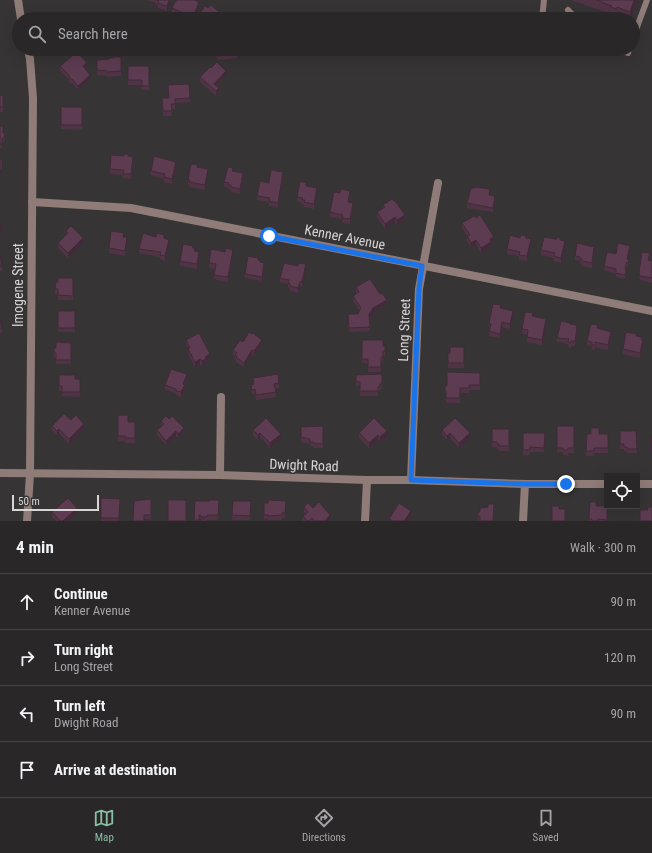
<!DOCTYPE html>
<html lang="en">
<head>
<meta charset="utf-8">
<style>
	body { margin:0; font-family:"Roboto Condensed",sans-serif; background:#353334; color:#f1f3f6 }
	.controls { position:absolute; right:12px; bottom:12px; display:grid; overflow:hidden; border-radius:0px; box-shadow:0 4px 16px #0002 }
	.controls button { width:36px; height:36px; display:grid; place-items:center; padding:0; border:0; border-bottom:1px solid #454445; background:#292728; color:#f1f3f6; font:20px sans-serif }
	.scale { position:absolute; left:12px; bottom:10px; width:87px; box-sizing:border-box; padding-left:4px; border:2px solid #d7d5d5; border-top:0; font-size:11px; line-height:14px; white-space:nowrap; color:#d7d5d5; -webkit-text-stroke:3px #373435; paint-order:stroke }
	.stop { position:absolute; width:12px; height:12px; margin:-9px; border:3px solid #1a73e8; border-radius:50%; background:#fff }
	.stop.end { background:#1a73e8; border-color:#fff; box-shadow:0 1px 4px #0008 }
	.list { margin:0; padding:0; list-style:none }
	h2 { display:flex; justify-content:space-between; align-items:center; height:52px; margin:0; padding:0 16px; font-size:17px }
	h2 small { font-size:13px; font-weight:400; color:#a5a5a8 }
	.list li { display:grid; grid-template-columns:26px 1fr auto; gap:12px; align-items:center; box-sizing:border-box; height:56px; padding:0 16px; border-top:1px solid #454445 }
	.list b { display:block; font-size:15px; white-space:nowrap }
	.list p { margin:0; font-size:13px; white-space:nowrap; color:#a5a5a8 }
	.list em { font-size:13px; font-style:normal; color:#a5a5a8 }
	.icon { flex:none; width:22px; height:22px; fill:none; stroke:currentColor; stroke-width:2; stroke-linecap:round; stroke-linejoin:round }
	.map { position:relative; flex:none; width:652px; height:521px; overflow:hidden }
	.search { position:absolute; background:#292728; box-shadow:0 4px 16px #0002; left:12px; right:12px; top:12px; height:44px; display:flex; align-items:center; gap:10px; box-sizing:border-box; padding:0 14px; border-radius:22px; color:#a5a5a8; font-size:15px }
	.sheet { height:276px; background:#292728 }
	nav { display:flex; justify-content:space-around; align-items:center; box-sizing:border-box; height:56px; border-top:1px solid #454445; background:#292728; font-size:11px; color:#a5a5a8 }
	nav a { display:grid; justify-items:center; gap:2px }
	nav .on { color:#8abfa5 }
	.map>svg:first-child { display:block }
</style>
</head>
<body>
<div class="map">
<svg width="652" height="521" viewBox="0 0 652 521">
	<rect width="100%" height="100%" fill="#373435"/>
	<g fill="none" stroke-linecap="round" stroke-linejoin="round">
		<g stroke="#8f7b77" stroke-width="6">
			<path d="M 568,10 L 577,19"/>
			<path d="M 542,19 L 544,0"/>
			<path d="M 633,38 L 647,0"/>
			<path d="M 619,49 L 628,53 L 629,49"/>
		</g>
		<g stroke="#8f7b77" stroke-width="8">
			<path d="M 18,0 L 21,19"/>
			<path d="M 177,49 L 178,50"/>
			<path d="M 32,202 L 131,208 L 652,311"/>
			<path d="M 220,475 L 221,397"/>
			<path d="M 411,480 L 419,289 L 438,183"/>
			<path d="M 27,521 L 30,474 L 33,98 L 30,59 L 28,49"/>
			<path d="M 365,521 L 367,480"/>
			<path d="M 523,521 L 525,484"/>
		</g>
		<g stroke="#8f7b77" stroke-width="8">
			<path d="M 0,473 L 220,475 L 367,480 L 411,480 L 525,484 L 607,484"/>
			<path d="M 637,484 L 652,484"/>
		</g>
	</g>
	<g fill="#503446">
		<path d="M 147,0 L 171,0 L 167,11 L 158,8 L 158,5 L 156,4 L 156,3 Z"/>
		<path d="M 571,0 L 638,0 L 631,19 L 625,19 L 617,16 L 616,17 L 611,16 L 611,14 Z"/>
		<path d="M 199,6 L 195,18 L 191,17 L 190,19 L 187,19 L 172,13 L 172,8 Z"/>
		<path d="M 200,13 L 219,16 L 221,19 L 201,19 L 200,18 Z"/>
		<path d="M 216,49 L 237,49 L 237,58 L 217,60 Z"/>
		<path d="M 121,57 L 121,76 L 107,77 L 107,76 L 97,75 L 97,60 L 109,59 Z"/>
		<path d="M 60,66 L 87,67 L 85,69 L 90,79 L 78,90 L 72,83 L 71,84 L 69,82 L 69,79 L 60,71 Z"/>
		<path d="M 128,66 L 149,66 L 149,90 L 142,90 L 142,85 L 128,85 Z"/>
		<path d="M 211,68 L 226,76 L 217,86 L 219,92 L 216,96 L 200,82 L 200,77 Z"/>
		<path d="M 168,85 L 190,98 L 190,102 L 175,103 L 175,109 L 171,109 L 172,116 L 163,116 L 162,98 L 169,98 Z"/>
		<rect x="0" y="95" width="3" height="17"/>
		<path d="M 61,107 L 82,107 L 82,130 L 61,129 Z"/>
		<path d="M 0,126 L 3,133 L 5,133 L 4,142 L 2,142 L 2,148 L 0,148 Z"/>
		<path d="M 128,156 L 133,161 L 131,179 L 123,178 L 123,175 L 110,174 L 110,169 Z"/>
		<path d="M 176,166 L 172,184 L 164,182 L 164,179 L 151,175 L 151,171 Z"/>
		<path d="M 198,167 L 208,174 L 205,190 L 189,187 L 189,185 L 188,184 L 188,180 Z"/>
		<path d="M 233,171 L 243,178 L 240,194 L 231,192 L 231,190 L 228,189 L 228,188 L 224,186 L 224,182 Z"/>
		<path d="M 283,176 L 278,207 L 269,206 L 269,202 L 257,200 L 257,196 L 269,183 Z"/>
		<path d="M 306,186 L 317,192 L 314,209 L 304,207 L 304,205 L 302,205 L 302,203 L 297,201 L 297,197 Z"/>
		<path d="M 490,195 L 495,200 L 493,212 L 467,208 L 467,203 Z"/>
		<path d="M 350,196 L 349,202 L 353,207 L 350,224 L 342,222 L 342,219 L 330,217 L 330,212 Z"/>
		<path d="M 383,205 L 405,219 L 397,225 L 395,222 L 385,229 L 377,217 L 377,212 L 383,208 Z"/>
		<path d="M 462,223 L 494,241 L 491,243 L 491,246 L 481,253 L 476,244 L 471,247 L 467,241 L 467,236 L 462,228 Z"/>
		<path d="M 66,231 L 83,243 L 68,258 L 58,248 L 58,243 L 66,235 Z"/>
		<path d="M 124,237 L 127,242 L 125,256 L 109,253 L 109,248 Z"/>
		<path d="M 164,238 L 169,244 L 165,261 L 160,259 L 160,257 L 139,253 L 139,249 Z"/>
		<path d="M 520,238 L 526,238 L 531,244 L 527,261 L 519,259 L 519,256 L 507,254 L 507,249 Z"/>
		<path d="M 560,240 L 565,246 L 561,263 L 554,261 L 554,258 L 541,255 L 541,250 Z"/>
		<path d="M 193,248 L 199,256 L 197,269 L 180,266 L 180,261 Z"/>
		<path d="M 630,250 L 628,260 L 628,266 L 627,266 L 626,269 L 626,274 L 625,279 L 616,277 L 616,274 L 604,270 L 604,266 L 616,254 Z"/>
		<path d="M 594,251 L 592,268 L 582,266 L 582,264 L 580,263 L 580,261 L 575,260 L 575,256 Z"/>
		<path d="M 0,254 L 2,266 L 2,271 L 0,271 Z"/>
		<path d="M 233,254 L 228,282 L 214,279 L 215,269 L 209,268 L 209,263 Z"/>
		<path d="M 650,258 L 649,260 L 652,261 L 652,283 L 640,280 L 639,276 L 639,272 Z"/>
		<path d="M 258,260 L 264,268 L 262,281 L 245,278 L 245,274 Z"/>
		<path d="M 306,269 L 302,287 L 300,286 L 298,293 L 290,291 L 290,288 L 288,288 L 288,284 L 280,282 L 280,278 Z"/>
		<path d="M 73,278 L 73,300 L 58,300 L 58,294 L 55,294 L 56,282 L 58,282 Z"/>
		<path d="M 356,287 L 387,304 L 373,313 L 369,318 L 370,331 L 349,332 L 348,319 L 358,314 L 360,311 L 353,300 L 353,296 L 357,293 L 356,292 Z"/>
		<path d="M 501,308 L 513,316 L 510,329 L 502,327 L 500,338 L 489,336 L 490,328 L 489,328 L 489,323 Z"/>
		<rect x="58" y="311" width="17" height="21"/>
		<path d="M 533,316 L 546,324 L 542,345 L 527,342 L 527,335 L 522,333 L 522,329 Z"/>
		<path d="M 0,317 L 2,329 L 2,333 L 0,333 Z"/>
		<path d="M 570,324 L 577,328 L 577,333 L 575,346 L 571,346 L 571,348 L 568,347 L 568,344 L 557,342 L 557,338 Z"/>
		<path d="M 598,328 L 611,336 L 608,350 L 595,347 L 595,350 L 592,349 L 592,346 L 587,345 L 587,341 Z"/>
		<path d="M 637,336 L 642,340 L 643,345 L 640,358 L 623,354 L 623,349 Z"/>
		<path d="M 186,340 L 210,358 L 206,361 L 206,364 L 202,366 L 200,364 L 195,367 L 188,354 L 189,349 L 186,345 Z"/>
		<path d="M 362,340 L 383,346 L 385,346 L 385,356 L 383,356 L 383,362 L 381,362 L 381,372 L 368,372 L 368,364 L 362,363 Z"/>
		<path d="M 71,343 L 71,364 L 56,364 L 56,358 L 54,358 L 54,353 L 56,348 Z"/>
		<path d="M 262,345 L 254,356 L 252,355 L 244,367 L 236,362 L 236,360 L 235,359 L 235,357 L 233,355 L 233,350 Z"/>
		<path d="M 464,347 L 464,368 L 448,368 L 448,353 L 450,353 Z"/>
		<path d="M 480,373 L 480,390 L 469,390 L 469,393 L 460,393 L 460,403 L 446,403 L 446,395 L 445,395 L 445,391 L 447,386 Z"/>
		<path d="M 382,374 L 382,389 L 380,389 L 380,391 L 378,391 L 378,396 L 360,396 L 360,386 L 356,386 L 356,375 Z"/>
		<path d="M 59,375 L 75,379 L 80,379 L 80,397 L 62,396 L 62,391 L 59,391 Z"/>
		<path d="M 253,378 L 279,383 L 279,388 L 275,389 L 276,397 L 256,400 L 255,394 L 252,394 L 251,389 L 251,385 L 253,384 Z"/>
		<path d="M 187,379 L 185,384 L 185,389 L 181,397 L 176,395 L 176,393 L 165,390 L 165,385 Z"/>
		<path d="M 118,415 L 128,422 L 135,422 L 135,443 L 125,443 L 125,441 L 118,441 Z"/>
		<path d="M 169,419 L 184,432 L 178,438 L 176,436 L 166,445 L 157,435 L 157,430 L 161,426 L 161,421 Z"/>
		<path d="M 71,420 L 84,429 L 69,444 L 59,433 L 57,435 L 52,430 L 52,426 Z"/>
		<path d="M 323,426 L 323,448 L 313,448 L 313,446 L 310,446 L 310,444 L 301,442 L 301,427 Z"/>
		<path d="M 557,426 L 574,426 L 574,453 L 568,453 L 568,455 L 563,455 L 563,452 L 557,452 Z"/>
		<path d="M 492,429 L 509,429 L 509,451 L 499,451 L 499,449 L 497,449 L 497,447 L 492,447 Z"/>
		<path d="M 253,430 L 281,438 L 270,448 L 260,437 L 258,440 L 253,435 Z"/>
		<path d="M 442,430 L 470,438 L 459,448 L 450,438 L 447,440 L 442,435 Z"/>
		<path d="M 620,431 L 636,431 L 637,453 L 627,453 L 627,451 L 624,451 L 624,449 L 620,449 Z"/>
		<path d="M 359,433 L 387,436 L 380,442 L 378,439 L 369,448 L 359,438 Z"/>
		<path d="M 523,433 L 545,433 L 544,452 L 530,452 L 530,455 L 523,455 Z"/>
		<path d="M 587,434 L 608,434 L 608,453 L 594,453 L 594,456 L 586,456 Z"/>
		<path d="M 101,498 L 120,499 L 119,521 L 101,521 Z"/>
		<path d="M 151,499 L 151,519 L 144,519 L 133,521 Z"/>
		<path d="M 219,500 L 218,520 L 207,520 L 207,521 L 201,521 L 201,519 L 199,519 L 199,521 L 194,521 L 195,501 L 209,501 Z"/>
		<path d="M 233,501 L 251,501 L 250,520 L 232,520 Z"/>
		<path d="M 286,501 L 285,518 L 282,518 L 282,520 L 268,520 L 268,519 L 264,519 L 264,503 Z"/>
		<path d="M 590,502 L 596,506 L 607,506 L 607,521 L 589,521 Z"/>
		<path d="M 304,507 L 313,508 L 330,520 L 329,521 L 303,521 L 303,516 L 306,514 L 304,512 Z"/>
		<path d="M 52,512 L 77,513 L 68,521 L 56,521 L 52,517 Z"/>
		<path d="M 478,512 L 480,512 L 494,521 L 478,521 Z"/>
	</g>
	<g fill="#412a39">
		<path d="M 169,0 L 171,0 L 167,11 L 167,6 Z"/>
		<path d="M 634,0 L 638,0 L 631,19 L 630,19 L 630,12 Z"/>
		<path d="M 199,2 L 199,6 L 195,18 L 195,13 Z"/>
		<path d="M 191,12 L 191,17 L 190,19 L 190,16 Z"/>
		<path d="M 87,63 L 87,67 L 83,71 L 83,66 Z"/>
		<path d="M 226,71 L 226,76 L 214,88 L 214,84 Z"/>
		<path d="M 90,75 L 90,79 L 78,90 L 78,86 Z"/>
		<path d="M 219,88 L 219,92 L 216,96 L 216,91 Z"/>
		<path d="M 176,162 L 176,166 L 172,184 L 172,179 Z"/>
		<path d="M 2,169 L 2,174 L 0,174 L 0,170 Z"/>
		<path d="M 208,169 L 208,174 L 205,190 L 205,185 Z"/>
		<path d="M 283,172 L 283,176 L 278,207 L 278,203 Z"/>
		<path d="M 243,173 L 243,178 L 240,194 L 240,189 Z"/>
		<path d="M 317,188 L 317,192 L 314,209 L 314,204 Z"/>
		<path d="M 495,196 L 495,200 L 493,212 L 493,208 Z"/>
		<path d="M 353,203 L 353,207 L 350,224 L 350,219 Z"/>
		<path d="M 405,215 L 405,219 L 397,225 L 397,220 Z"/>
		<path d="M 395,217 L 395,222 L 385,229 L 385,224 Z"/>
		<path d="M 127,237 L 127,242 L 125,256 L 125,251 Z"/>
		<path d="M 494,237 L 494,241 L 491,243 L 491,246 L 481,253 L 481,248 L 490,239 Z"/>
		<path d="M 83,238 L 83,243 L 68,258 L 68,253 Z"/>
		<path d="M 531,239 L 531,244 L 527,261 L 527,256 Z"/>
		<path d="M 169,240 L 169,244 L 165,261 L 165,256 Z"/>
		<path d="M 476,240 L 476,244 L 471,247 L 471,243 Z"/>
		<path d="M 565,241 L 565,246 L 561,263 L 561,258 Z"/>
		<path d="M 630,246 L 630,250 L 628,262 L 627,259 Z"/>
		<path d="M 594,247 L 594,251 L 592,268 L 592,263 Z"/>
		<path d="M 233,250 L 233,254 L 228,282 L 228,277 Z"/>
		<path d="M 199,252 L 199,256 L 197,269 L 197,264 Z"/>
		<path d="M 264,263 L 264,268 L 262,281 L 262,277 Z"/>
		<path d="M 306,264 L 306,269 L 302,287 L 302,282 Z"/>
		<path d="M 300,282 L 300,286 L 298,293 L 298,288 Z"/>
		<path d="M 387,300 L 387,304 L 373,313 L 369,318 L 369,314 L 373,308 Z"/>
		<path d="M 513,311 L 513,316 L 510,329 L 510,324 Z"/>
		<path d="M 546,319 L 546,324 L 542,345 L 542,340 Z"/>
		<path d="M 502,322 L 502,327 L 500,338 L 500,334 Z"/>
		<path d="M 577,328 L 577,333 L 575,346 L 575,341 Z"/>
		<path d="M 611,332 L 611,336 L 608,350 L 608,345 Z"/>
		<path d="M 262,340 L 262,345 L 254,356 L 254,351 Z"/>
		<path d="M 643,340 L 643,345 L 640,358 L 640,353 Z"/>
		<path d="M 252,350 L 252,355 L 244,367 L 244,363 Z"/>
		<path d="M 210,354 L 210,358 L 206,361 L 206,364 L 202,366 L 202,361 L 205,357 Z"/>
		<path d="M 200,359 L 200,364 L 195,367 L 195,362 Z"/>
		<path d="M 187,374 L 187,379 L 184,385 L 185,385 L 185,389 L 181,397 L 181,392 Z"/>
		<path d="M 84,424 L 84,429 L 69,444 L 69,439 Z"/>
		<path d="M 184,428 L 184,432 L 178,438 L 178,434 Z"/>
		<path d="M 59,429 L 59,433 L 57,435 L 57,431 Z"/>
		<path d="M 176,431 L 176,436 L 166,445 L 166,441 Z"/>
		<path d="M 387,431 L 387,436 L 380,442 L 380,437 Z"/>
		<path d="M 260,433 L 260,437 L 258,440 L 258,435 Z"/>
		<path d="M 450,433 L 450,438 L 447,440 L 447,436 Z"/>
		<path d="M 470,433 L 470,438 L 459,448 L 459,443 Z"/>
		<path d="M 281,434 L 281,438 L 270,448 L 270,443 Z"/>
		<path d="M 378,435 L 378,439 L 369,448 L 369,443 Z"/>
		<path d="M 77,508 L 77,513 L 68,521 L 63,521 Z"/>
		<path d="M 411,511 L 411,516 L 408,521 L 404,521 Z"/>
		<path d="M 330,515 L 330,520 L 329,521 L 324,521 Z"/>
	</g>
	<g fill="#5d3c51" stroke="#412a39">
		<path d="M 157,0 L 169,0 L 167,6 L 158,3 L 159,1 Z"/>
		<path d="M 176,0 L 195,0 L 199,2 L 195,13 L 191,12 L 190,16 L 172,8 L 175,2 L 176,2 Z"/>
		<path d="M 596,0 L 634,0 L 630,12 L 617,7 L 616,9 L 611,7 L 612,6 Z"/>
		<path d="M 211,5 L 219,12 L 217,15 L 221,17 L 219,19 L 202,19 L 204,16 L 200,13 L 205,6 L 208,8 Z"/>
		<path d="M 216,49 L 237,49 L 237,54 L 217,56 Z"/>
		<path d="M 77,52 L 87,63 L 83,66 L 90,75 L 78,86 L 72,79 L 71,79 L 69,77 L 70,76 L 60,66 Z"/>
		<path d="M 113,57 L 121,57 L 121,71 L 107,72 L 107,71 L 97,70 L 97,60 L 109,59 L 109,58 L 113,58 Z"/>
		<path d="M 217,62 L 226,71 L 214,84 L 219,88 L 216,91 L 200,77 L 210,67 L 211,68 Z"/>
		<path d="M 128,66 L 149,66 L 149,86 L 142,86 L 142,80 L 128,80 Z"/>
		<path d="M 189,84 L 190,98 L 175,99 L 175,104 L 171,104 L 172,111 L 163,111 L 162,98 L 169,98 L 168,85 Z"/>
		<rect x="0" y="95" width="3" height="12"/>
		<rect x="61" y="107" width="21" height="18"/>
		<path d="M 0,126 L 3,126 L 3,133 L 5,133 L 4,138 L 2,138 L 2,144 L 0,144 Z"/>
		<path d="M 124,154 L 128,154 L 128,156 L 133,157 L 131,174 L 123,174 L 124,170 L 110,169 L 111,155 L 124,156 Z"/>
		<path d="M 154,156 L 176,162 L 172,179 L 164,177 L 165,174 L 151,171 Z"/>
		<path d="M 0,159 L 2,159 L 2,169 L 0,170 Z"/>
		<path d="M 191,164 L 198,165 L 197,167 L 208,169 L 205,185 L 189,182 L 190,180 L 188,180 Z"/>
		<path d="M 228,167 L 233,168 L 232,171 L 243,173 L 240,189 L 231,187 L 231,185 L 228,185 L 229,183 L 224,182 Z"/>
		<path d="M 271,170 L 283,172 L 278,203 L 269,201 L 270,198 L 257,196 L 260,181 L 269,183 Z"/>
		<path d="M 300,181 L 306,183 L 306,186 L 317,188 L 314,204 L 304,202 L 305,200 L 302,200 L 303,198 L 297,197 Z"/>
		<path d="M 474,187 L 490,189 L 489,195 L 495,196 L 493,208 L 467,203 L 471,188 L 474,188 Z"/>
		<path d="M 341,189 L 350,191 L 348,202 L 353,203 L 350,219 L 342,218 L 343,215 L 330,212 L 334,192 L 340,193 Z"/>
		<path d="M 392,199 L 394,201 L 395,201 L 405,215 L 397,220 L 395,217 L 385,224 L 377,212 L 385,207 L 383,205 Z"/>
		<path d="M 480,215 L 494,237 L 490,239 L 491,242 L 481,248 L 476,240 L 471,243 L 467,236 L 470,235 L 462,223 L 474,216 L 476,218 Z"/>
		<rect x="0" y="223" width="1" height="10"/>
		<path d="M 71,226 L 83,238 L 68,253 L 58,243 L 68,233 L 66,231 Z"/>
		<path d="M 111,231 L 124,233 L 123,237 L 127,237 L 125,251 L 109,248 Z"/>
		<path d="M 143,233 L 156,237 L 157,233 L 164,235 L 164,238 L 169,240 L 165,256 L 160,255 L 161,252 L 139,249 Z"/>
		<path d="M 510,235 L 520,238 L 521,235 L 526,236 L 526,238 L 531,239 L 527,256 L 519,255 L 520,252 L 507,249 Z"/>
		<path d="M 544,237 L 555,239 L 557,239 L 558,237 L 560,237 L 560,240 L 565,241 L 561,258 L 554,256 L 555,253 L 541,250 Z"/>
		<path d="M 577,243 L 594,247 L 592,263 L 582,261 L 582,259 L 580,259 L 580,257 L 575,256 Z"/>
		<path d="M 618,243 L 630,246 L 627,259 L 629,260 L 628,262 L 627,262 L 625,269 L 626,270 L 625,275 L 616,273 L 616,269 L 604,266 L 607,252 L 616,254 Z"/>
		<path d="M 183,244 L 193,246 L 193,248 L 195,249 L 194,251 L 199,252 L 197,264 L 180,261 Z"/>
		<path d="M 226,248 L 233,250 L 228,277 L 214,275 L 216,264 L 209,263 L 211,249 L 225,252 Z"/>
		<path d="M 642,252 L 650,253 L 648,260 L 652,261 L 652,278 L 640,276 L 639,272 Z"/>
		<path d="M 0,254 L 2,266 L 0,266 Z"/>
		<path d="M 248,256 L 258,258 L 258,260 L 260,260 L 260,262 L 264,263 L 262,277 L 245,274 Z"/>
		<path d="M 284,263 L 298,266 L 298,263 L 306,264 L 302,282 L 300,282 L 298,288 L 290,286 L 290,284 L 288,283 L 289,280 L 280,278 Z"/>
		<path d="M 58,278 L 73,278 L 73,296 L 58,295 L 58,289 L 55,289 L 56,282 L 58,282 Z"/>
		<path d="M 370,279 L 380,294 L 382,293 L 387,300 L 373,308 L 369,314 L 370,327 L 349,328 L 348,314 L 358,314 L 361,308 L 353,296 L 359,292 L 356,287 Z"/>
		<path d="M 493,304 L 501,305 L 500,308 L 513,311 L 510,324 L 502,322 L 500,334 L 489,331 L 491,324 L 489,323 Z"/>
		<rect x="58" y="311" width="17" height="17"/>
		<path d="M 525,312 L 533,313 L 532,316 L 546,319 L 542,340 L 527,337 L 528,330 L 522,329 Z"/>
		<path d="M 0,317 L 2,329 L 0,329 Z"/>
		<path d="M 561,321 L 570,323 L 570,324 L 577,325 L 576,328 L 577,328 L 575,341 L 571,341 L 571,343 L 568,342 L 569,339 L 557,338 Z"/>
		<path d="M 591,324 L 598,325 L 597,328 L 611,332 L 608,345 L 595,342 L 595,345 L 592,345 L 592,342 L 587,341 Z"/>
		<path d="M 249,332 L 252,334 L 253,333 L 262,340 L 254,351 L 252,350 L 244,363 L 236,357 L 237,356 L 235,355 L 237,353 L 233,350 L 240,340 L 243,342 Z"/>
		<path d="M 626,332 L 637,334 L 636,336 L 642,337 L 641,340 L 643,340 L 640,353 L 623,349 Z"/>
		<path d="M 199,333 L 210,354 L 205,357 L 206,359 L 202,361 L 200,359 L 195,362 L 188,349 L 190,348 L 186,340 Z"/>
		<path d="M 362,340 L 383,340 L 383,346 L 385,346 L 385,351 L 383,351 L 383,357 L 381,357 L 381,367 L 368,367 L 368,359 L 362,359 Z"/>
		<path d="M 56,342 L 71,343 L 71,360 L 56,360 L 56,353 L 54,353 L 54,348 L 56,348 Z"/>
		<path d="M 450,347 L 464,347 L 464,363 L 448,363 L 448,353 L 450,353 Z"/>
		<path d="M 171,369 L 187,374 L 183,384 L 185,385 L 181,392 L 176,391 L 176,389 L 165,385 Z"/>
		<path d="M 447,372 L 480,373 L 480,385 L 469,385 L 469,388 L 460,388 L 460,398 L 446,398 L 446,391 L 445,391 L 445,386 L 447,386 Z"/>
		<path d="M 278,374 L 279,383 L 274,384 L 276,392 L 256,395 L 255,389 L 252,390 L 251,385 L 254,384 L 253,378 Z"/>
		<path d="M 382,374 L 382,384 L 380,384 L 380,387 L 378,387 L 378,391 L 360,391 L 360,382 L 356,381 L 356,375 Z"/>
		<path d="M 59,375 L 75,375 L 75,379 L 80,379 L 80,392 L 62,392 L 62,386 L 59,386 Z"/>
		<path d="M 64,414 L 71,420 L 76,415 L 84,424 L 69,439 L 59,429 L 57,431 L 52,426 Z"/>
		<path d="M 118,415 L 128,415 L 128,422 L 135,422 L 135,438 L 125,438 L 125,436 L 118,436 Z"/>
		<path d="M 166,416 L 169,419 L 172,416 L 184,428 L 178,434 L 176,431 L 166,441 L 157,430 L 164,424 L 161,421 Z"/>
		<path d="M 266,418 L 281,434 L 270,443 L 260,433 L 258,435 L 253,430 Z"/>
		<path d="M 374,418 L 387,431 L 380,437 L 378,435 L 369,443 L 359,433 Z"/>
		<path d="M 455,418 L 470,433 L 459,443 L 450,433 L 447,436 L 442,430 Z"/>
		<path d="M 323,426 L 323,444 L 313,443 L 313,442 L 310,442 L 310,439 L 301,437 L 301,427 Z"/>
		<path d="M 557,426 L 574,426 L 574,448 L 568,448 L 568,450 L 563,450 L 563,448 L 557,448 Z"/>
		<path d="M 591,428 L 599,428 L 599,434 L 608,434 L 608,448 L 594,448 L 594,451 L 586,451 L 587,434 L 591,434 Z"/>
		<path d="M 492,429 L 509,429 L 509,446 L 499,446 L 499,444 L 497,444 L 497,442 L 492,442 Z"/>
		<path d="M 620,431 L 636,431 L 637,449 L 627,449 L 627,447 L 624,447 L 624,444 L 620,444 Z"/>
		<path d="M 523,433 L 545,433 L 544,448 L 530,447 L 530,450 L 523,450 Z"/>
		<rect x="651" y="435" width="1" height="17"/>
		<path d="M 68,498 L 77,508 L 63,521 L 60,521 L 52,512 Z"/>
		<path d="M 101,498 L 120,499 L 119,518 L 101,518 Z"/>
		<path d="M 151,499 L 151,515 L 144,515 L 144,521 L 133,521 L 134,501 Z"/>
		<rect x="168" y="500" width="18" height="21"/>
		<path d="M 209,500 L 219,500 L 218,515 L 207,515 L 207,517 L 201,517 L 201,515 L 199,515 L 199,520 L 194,520 L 195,501 L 209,501 Z"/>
		<path d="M 268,500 L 286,501 L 285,513 L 282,513 L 282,515 L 268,516 L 268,515 L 264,515 L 264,503 L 268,503 Z"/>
		<path d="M 233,501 L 251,501 L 250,516 L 232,515 Z"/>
		<path d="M 319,502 L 330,515 L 325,521 L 314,521 L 312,518 L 309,521 L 307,521 L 303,516 L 308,512 L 304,507 L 308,503 L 313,508 Z"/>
		<path d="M 590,502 L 596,502 L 596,506 L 607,506 L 607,520 L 598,519 L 598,521 L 592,521 L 592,519 L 589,519 Z"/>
		<path d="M 399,503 L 411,511 L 404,521 L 393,521 L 389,519 Z"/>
		<path d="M 488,504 L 494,504 L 493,521 L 480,521 L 480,516 L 478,516 L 478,512 L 480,512 L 480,508 L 488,507 Z"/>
		<path d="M 552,506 L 559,506 L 559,509 L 565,509 L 565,521 L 552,521 Z"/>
		<path d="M 648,507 L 652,507 L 652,521 L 640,521 L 640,510 L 648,510 Z"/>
	</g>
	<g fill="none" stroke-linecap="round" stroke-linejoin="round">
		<path stroke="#1a73e8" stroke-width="5" d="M 269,236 L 422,266 L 419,288 L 411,480 L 525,484 L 566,484"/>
	</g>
	<g text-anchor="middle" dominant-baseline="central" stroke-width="3" stroke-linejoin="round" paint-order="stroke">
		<g font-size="14" fill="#d7d5d5" stroke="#373435">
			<text transform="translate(345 237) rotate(11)">Kenner Avenue</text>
			<text transform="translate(18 285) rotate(-90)">Imogene Street</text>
			<text transform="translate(404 330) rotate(-88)">Long Street</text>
			<text transform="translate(304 465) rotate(2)">Dwight Road</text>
		</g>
	</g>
</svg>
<div class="controls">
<button><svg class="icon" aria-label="locate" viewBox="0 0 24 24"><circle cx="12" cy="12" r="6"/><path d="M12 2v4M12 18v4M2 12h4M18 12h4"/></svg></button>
</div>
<div class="scale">50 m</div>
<div class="stop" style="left:269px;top:236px"></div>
<div class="stop end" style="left:566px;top:484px"></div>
<div class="search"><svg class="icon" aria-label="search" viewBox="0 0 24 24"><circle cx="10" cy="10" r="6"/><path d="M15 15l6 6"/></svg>Search here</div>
</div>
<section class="sheet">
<h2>4 min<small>Walk · 300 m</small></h2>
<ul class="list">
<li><svg class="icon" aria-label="ahead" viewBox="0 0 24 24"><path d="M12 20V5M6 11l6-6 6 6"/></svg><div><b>Continue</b><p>Kenner Avenue</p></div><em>90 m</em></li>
<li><svg class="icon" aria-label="right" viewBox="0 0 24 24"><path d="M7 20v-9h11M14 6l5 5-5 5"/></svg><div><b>Turn right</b><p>Long Street</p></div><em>120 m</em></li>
<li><svg class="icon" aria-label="left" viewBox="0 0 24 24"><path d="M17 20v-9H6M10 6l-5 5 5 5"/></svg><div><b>Turn left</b><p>Dwight Road</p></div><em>90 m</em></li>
<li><svg class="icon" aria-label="arrive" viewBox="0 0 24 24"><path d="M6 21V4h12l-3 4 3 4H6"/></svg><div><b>Arrive at destination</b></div></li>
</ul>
</section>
<nav>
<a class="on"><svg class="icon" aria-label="map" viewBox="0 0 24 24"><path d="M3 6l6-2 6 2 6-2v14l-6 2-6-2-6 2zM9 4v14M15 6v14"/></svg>Map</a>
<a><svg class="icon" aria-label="directions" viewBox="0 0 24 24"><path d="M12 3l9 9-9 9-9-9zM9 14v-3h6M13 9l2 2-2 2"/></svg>Directions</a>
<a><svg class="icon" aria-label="saved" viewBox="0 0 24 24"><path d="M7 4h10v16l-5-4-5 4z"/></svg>Saved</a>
</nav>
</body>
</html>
